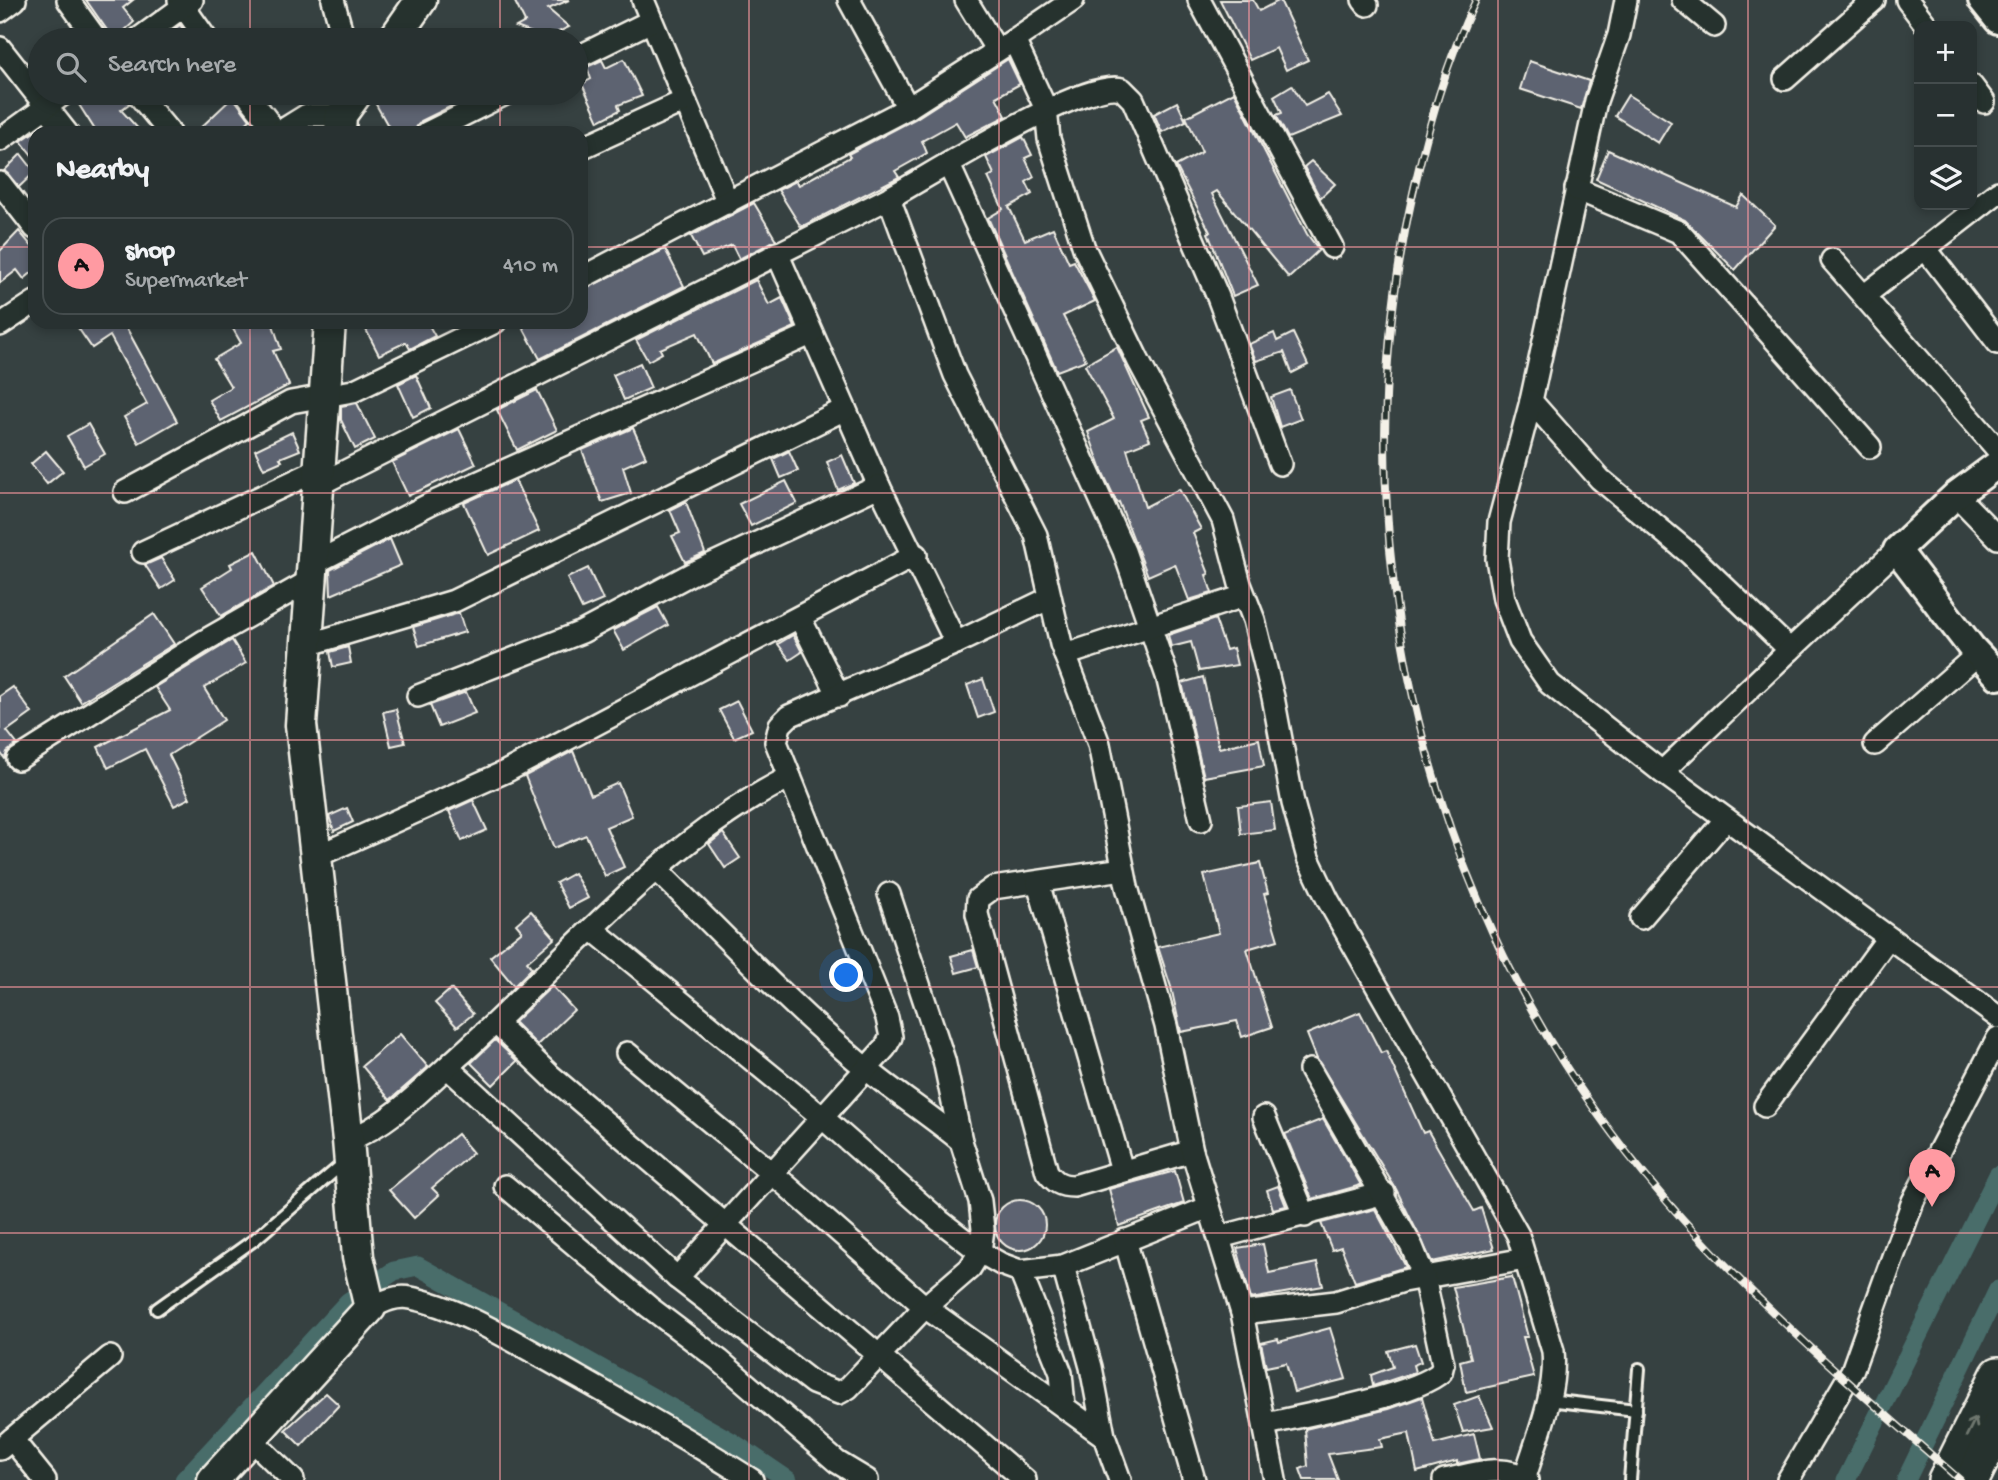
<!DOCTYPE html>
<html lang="en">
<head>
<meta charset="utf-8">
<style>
	body { margin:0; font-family:"Gochi Hand",sans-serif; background:#343d3d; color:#f1f3f6 }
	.controls { position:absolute; right:21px; top:21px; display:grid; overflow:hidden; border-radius:14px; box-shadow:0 4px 10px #0003 }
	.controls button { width:63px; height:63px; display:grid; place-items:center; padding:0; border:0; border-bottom:2px solid #444c4d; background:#283131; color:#f1f3f6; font:35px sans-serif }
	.you { position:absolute; left:847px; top:976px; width:24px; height:24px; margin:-18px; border:5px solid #fff; border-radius:50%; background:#1a73e8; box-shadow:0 0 0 10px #1a73e833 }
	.badge { display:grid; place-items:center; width:46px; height:46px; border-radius:50%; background:#ff9aa2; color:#111; font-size:23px; font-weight:700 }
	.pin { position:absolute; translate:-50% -58px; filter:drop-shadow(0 2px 4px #0008) }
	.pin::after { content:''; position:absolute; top:37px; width:24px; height:21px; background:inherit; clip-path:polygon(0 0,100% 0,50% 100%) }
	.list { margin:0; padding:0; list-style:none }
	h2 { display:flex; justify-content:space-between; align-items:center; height:91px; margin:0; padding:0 28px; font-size:30px }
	h2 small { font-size:23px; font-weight:400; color:#a5a9ab }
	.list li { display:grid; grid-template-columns:46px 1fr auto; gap:21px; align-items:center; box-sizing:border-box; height:98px; margin:0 14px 14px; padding:0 14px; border:2px solid #444c4d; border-radius:21px }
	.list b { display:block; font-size:26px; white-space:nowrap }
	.list p { margin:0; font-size:23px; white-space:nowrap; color:#a5a9ab }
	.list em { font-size:23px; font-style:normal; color:#a5a9ab }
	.icon { flex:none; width:38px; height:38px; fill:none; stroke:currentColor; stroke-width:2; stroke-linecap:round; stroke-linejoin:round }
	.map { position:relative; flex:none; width:1998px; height:1480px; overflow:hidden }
	.search { position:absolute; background:#283131; box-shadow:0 4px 10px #0003; left:28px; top:28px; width:560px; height:77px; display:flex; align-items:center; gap:18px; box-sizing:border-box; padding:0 24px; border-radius:38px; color:#a5a9ab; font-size:26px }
	.panel { position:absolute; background:#283131; box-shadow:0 4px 10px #0003; left:28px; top:126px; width:560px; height:203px; border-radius:21px }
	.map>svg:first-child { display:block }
</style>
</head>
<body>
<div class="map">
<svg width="1998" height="1480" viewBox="0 0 1998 1480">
	<rect width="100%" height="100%" fill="#364141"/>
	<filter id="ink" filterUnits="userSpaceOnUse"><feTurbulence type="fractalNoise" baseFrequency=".0143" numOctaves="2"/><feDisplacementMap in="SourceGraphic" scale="14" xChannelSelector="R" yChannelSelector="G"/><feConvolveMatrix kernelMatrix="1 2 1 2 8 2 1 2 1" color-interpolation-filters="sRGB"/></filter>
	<g filter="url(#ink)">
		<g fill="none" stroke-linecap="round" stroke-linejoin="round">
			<g stroke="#486d6b" stroke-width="19">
				<path d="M 184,1480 L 348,1302 L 394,1271 L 418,1266 L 732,1442 L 788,1480"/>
				<path d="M 1846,1480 L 1998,1175"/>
				<path d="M 1906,1480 L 1998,1290"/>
			</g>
		</g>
		<g fill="#5d6371" stroke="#f4f1e8" stroke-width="2">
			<path d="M 86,0 L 133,0 L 123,8 L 134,22 L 114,40 Z"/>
			<path d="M 514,0 L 569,0 L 548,9 L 569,27 L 546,38 L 516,27 L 525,22 Z"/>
			<path d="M 1220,0 L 1253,0 L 1259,11 L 1280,0 L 1308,60 L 1286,70 L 1276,48 L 1250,60 Z"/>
			<path d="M 180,25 L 191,40 L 159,40 Z"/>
			<path d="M 624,59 L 642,96 L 618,105 L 620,110 L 599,121 L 582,84 L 591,79 L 587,67 L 602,60 L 606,68 Z"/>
			<path d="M 1008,59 L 1020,84 L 996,97 L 1006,116 L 965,137 L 956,122 L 922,141 L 927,153 L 895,171 L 899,177 L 801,227 L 778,190 L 796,181 L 799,185 L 850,157 L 848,154 L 915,119 Z"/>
			<path d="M 1529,61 L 1589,81 L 1581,109 L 1520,89 Z"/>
			<path d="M 1292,85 L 1305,106 L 1328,94 L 1342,116 L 1288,138 L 1276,115 L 1282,113 L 1274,96 Z"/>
			<path d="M 1234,92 L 1307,234 L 1319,250 L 1289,278 L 1217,191 L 1212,194 L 1258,285 L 1233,296 L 1208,233 L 1210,232 L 1176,166 L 1202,152 L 1186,117 Z"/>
			<path d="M 78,93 L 124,93 L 129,104 L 121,110 L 142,133 L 97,133 L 76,100 Z"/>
			<path d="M 374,93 L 478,93 L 421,121 L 414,133 L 392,133 L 373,99 Z"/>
			<path d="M 1628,95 L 1671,122 L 1658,143 L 1615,116 Z"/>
			<path d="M 233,97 L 250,120 L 235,133 L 195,133 Z"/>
			<path d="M 1177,102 L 1186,121 L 1162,132 L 1154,114 Z"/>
			<path d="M 44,125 L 50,133 L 35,133 L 35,159 L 21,141 Z"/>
			<path d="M 1023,137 L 1032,155 L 1025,158 L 1034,177 L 1026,182 L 1032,194 L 1009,207 L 1025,240 L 1053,228 L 1069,263 L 1074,261 L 1095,301 L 1063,316 L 1086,360 L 1057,371 L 988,218 L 1003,209 L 988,177 L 994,174 L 986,157 Z"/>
			<path d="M 1608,150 L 1736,207 L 1743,195 L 1775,225 L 1735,270 L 1685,220 L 1596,179 Z"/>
			<path d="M 21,154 L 35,172 L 19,187 L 4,171 Z"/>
			<path d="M 1311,161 L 1335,184 L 1320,198 L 1304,167 Z"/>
			<path d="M 754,203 L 776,240 L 739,259 L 732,245 L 702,257 L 691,236 Z"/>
			<path d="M 19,231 L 35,250 L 35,270 L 24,279 L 17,270 L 0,283 L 0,251 Z"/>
			<path d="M 665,249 L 684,286 L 540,359 L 520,322 L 581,322 L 581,291 Z"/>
			<path d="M 756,280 L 769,305 L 782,298 L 795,327 L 712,364 L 697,333 L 660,349 L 662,353 L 648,361 L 636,340 Z"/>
			<path d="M 74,322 L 130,322 L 125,325 L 177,421 L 139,443 L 124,417 L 147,404 L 110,336 L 92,348 Z"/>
			<path d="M 229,322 L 272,322 L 281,349 L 273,351 L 289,385 L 221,421 L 209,400 L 231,387 L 214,359 L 241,343 Z"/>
			<path d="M 362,322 L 427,322 L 435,336 L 410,349 L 406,342 L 379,355 Z"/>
			<path d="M 1274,333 L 1277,341 L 1293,333 L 1308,365 L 1292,373 L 1284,352 L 1256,361 L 1249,344 Z"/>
			<path d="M 1117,347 L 1149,417 L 1141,420 L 1150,440 L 1127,449 L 1145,507 L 1179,489 L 1201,529 L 1193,533 L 1209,574 L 1206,575 L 1212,593 L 1189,600 L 1175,564 L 1148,576 L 1119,502 L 1117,503 L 1103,473 L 1088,432 L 1114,419 L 1085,365 Z"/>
			<path d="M 640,363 L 651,388 L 624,400 L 613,375 Z"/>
			<path d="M 416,375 L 431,408 L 413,417 L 398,384 Z"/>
			<path d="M 537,390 L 557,430 L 517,450 L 497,410 Z"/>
			<path d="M 1290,390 L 1301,419 L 1280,427 L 1271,397 Z"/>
			<path d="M 357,403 L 375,439 L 355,449 L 341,420 L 341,406 Z"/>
			<path d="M 88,424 L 105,454 L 84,466 L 67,436 Z"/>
			<path d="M 633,428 L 646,457 L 623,467 L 631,493 L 602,502 L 582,450 Z"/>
			<path d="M 459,429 L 476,464 L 408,496 L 392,462 Z"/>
			<path d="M 292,432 L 300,450 L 280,458 L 282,461 L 264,469 L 255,450 Z"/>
			<path d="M 46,451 L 63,471 L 47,484 L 31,464 Z"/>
			<path d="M 789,451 L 798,471 L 781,478 L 773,459 Z"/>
			<path d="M 842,455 L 854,483 L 838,490 L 827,462 Z"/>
			<path d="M 515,480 L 539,531 L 488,555 L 464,503 Z"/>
			<path d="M 786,481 L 797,503 L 751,526 L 739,504 Z"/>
			<path d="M 686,502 L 705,553 L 685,562 L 672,536 L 680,533 L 670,510 Z"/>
			<path d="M 390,539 L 401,565 L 331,595 L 330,570 Z"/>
			<path d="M 256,551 L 274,586 L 221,616 L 202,587 L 232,568 L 230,564 Z"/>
			<path d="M 161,558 L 175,580 L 161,589 L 145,565 Z"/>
			<path d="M 588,568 L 603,600 L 582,609 L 567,578 Z"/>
			<path d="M 658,607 L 668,625 L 624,650 L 613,630 Z"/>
			<path d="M 459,613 L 465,632 L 419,646 L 413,627 Z"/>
			<path d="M 154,614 L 174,644 L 81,702 L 64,676 Z"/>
			<path d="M 1215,619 L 1226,650 L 1233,648 L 1237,665 L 1199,671 L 1191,642 L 1171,647 L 1168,635 Z"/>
			<path d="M 793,635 L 802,652 L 790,660 L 778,644 Z"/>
			<path d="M 232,640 L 246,663 L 204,688 L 224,720 L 169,755 L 190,798 L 174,806 L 145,749 L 108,768 L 98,747 L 170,710 L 155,687 Z"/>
			<path d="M 348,647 L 351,663 L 333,667 L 330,652 Z"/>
			<path d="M 1203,677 L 1219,748 L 1259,739 L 1264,766 L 1204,777 L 1182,683 Z"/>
			<path d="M 983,679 L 994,712 L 978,718 L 967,685 Z"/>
			<path d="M 13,687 L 32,713 L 7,731 L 17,744 L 7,752 L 5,759 L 0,752 L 0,696 Z"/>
			<path d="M 466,692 L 475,713 L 439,727 L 430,705 Z"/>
			<path d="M 737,701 L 752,730 L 734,738 L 719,710 Z"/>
			<path d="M 396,709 L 405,743 L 391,746 L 383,712 Z"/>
			<path d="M 573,751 L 591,795 L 618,783 L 632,816 L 606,827 L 624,867 L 605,876 L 586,835 L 554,848 L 525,776 Z"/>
			<path d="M 473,800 L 487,830 L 462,841 L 449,811 Z"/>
			<path d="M 1271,802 L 1275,830 L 1241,834 L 1238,806 Z"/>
			<path d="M 347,808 L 353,822 L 334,831 L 329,816 Z"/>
			<path d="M 723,833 L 740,858 L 725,868 L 709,844 Z"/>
			<path d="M 1260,863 L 1268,893 L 1264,894 L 1278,940 L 1247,949 L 1272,1027 L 1242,1037 L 1237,1021 L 1181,1032 L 1171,987 L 1158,947 L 1219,933 L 1204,875 Z"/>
			<path d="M 574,873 L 588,898 L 569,908 L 556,883 Z"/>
			<path d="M 531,911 L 555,938 L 527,962 L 532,968 L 514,986 L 490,957 L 522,931 L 516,924 Z"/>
			<path d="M 973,950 L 978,967 L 956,973 L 951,956 Z"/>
			<path d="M 552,986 L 574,1010 L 537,1045 L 514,1022 Z"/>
			<path d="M 451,989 L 473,1014 L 457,1027 L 435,1003 Z"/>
			<path d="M 1360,1012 L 1381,1053 L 1386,1051 L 1423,1133 L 1428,1131 L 1474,1211 L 1481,1208 L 1494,1249 L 1432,1262 L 1396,1189 L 1317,1059 L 1307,1034 Z"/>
			<path d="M 400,1034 L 428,1067 L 390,1100 L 362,1066 Z"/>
			<path d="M 495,1040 L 517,1061 L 493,1085 L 471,1063 Z"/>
			<path d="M 1323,1119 L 1361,1185 L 1312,1199 L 1285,1134 Z"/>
			<path d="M 457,1134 L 473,1153 L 432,1188 L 439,1195 L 414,1218 L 389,1190 Z"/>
			<path d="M 1175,1171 L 1184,1203 L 1119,1226 L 1109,1189 Z"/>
			<path d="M 1278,1186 L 1286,1206 L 1273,1209 L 1267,1190 Z"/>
			<circle cx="1020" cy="1225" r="25"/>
			<path d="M 1375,1209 L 1406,1267 L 1355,1282 L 1341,1247 L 1332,1250 L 1321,1223 Z"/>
			<path d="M 1263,1244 L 1269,1273 L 1317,1263 L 1323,1286 L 1251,1299 L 1237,1248 Z"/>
			<path d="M 1512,1277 L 1528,1337 L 1523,1337 L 1534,1377 L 1466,1392 L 1460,1361 L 1471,1358 L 1453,1287 Z"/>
			<path d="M 1330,1328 L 1346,1379 L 1294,1392 L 1286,1363 L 1266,1367 L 1261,1343 L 1278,1339 L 1279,1342 Z"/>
			<path d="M 1415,1344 L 1421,1362 L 1413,1365 L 1415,1372 L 1373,1386 L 1371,1375 L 1393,1367 L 1388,1351 Z"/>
			<path d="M 326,1393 L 339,1405 L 301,1446 L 285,1430 Z"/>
			<path d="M 1479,1396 L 1493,1427 L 1463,1432 L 1454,1405 Z"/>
			<path d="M 1422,1397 L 1435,1444 L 1474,1434 L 1480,1459 L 1457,1464 L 1457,1461 L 1417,1472 L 1409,1433 L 1380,1439 L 1382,1447 L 1328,1454 L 1338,1480 L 1304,1480 L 1300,1469 L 1308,1466 L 1305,1429 L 1388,1409 Z"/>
		</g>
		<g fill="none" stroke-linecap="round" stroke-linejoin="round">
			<g stroke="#f4f1e8" stroke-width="16">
				<g id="service">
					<path d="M 157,1309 L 254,1240 L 345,1162"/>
					<path d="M 1548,1400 L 1636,1410"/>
					<path d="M 1630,1480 L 1639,1369"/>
				</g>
			</g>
			<g stroke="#f4f1e8" stroke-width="26">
				<g id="minor">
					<path d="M 68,0 L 97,40"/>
					<path d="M 179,0 L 207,40"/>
					<path d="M 333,0 L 344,40"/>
					<path d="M 643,0 L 728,203"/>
					<path d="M 849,0 L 908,108"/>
					<path d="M 966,0 L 996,49"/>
					<path d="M 1073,0 L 1014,40 L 1046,109 L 1049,139 L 1084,248 L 1138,360 L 1223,520 L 1240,584 L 1254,620 L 1273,697 L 1293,803 L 1308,858 L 1328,900 L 1518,1235 L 1553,1351 C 1557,1393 1537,1437 1525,1477"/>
					<path d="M 1199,0 L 1332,247"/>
					<path d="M 1363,0 L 1367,5"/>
					<path d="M 1626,0 L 1619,35 L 1596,101 L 1531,401 L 1600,479 L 1690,554 L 1790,650 L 1897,550"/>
					<path d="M 1683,0 L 1714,26"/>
					<path d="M 1907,0 L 1927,26"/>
					<path d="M 0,11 L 15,0"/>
					<path d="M 137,40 L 192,0"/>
					<path d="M 0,48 L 67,133"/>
					<path d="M 576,58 L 651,21"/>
					<path d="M 1785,79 L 1874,0"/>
					<path d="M 1972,86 L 1984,102"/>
					<path d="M 137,93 L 170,133"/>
					<path d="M 246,93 L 277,133"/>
					<path d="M 278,133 L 307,115 L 341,115"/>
					<path d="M 427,133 L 507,93"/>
					<path d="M 0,140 L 65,93"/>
					<path d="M 581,148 L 684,101"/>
					<path d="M 949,165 L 1124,551 L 1167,676 L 1201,820"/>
					<path d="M 0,183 L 35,228"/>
					<path d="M 1576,189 L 1679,232 L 1870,447"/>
					<path d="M 1925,248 L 1998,343"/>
					<path d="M 777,253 L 879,486 L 956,643"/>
					<path d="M 1832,260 L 1998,450"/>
					<path d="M 581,278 L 908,108 L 1014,40"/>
					<path d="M 1865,295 L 1998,192"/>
					<path d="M 0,325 L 35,302"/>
					<path d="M 1531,401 L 1499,522 L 1497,559 L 1504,599 L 1520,641 L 1550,684 L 1662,772 L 1998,1017"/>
					<path d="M 320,484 L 889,198"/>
					<path d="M 125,492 L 291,402 L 353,391 L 495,322"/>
					<path d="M 1956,495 L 1998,538"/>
					<path d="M 143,552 L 318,470"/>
					<path d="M 313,564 L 432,503 L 811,334"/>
					<path d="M 800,618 L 839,696"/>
					<path d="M 307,645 L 454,601 L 845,409"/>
					<path d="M 1065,655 L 1244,596"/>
					<path d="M 418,696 L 582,632 L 691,574 L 879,486"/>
					<path d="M 1875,744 L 1978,654"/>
					<path d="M 18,759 L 204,641 L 311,580"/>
					<path d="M 1662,772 L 1790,650"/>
					<path d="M 315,857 L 507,771 L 916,555"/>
					<path d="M 656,869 C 724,935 790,1006 864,1067 C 895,1093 930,1115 961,1141"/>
					<path d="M 1123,869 L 993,888 L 978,899 L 977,914 L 1047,1172 C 1055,1182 1060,1186 1074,1186 L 1192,1151"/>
					<path d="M 1038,883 L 1122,1170"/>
					<path d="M 1641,918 L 1726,819"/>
					<path d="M 592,929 L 823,1118 L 940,1221 L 980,1252 L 1001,1264 L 1020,1271 L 1063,1266 L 1207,1208"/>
					<path d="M 496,1023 L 551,1076 L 1025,1480"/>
					<path d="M 627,1053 L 771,1172 L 925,1307 L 1104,1436"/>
					<path d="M 447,1067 L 677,1278 L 813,1383 L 839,1393 L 848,1388 L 925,1307 L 970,1268 L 980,1252 L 983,1229 L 980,1201 L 961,1141 L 944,1060 L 889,894"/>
					<path d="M 1765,1106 L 1888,938"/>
					<path d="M 1264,1117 L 1305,1216"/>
					<path d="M 348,1140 C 392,1123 423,1088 458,1057 C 566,961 659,843 790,777"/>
					<path d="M 505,1186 L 649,1307 L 719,1360 L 837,1462 L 867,1480"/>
					<path d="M 1220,1237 L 1384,1193"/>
					<path d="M 1125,1240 L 1194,1480"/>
					<path d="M 1063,1266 L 1091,1367 L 1104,1436 L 1120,1480"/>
					<path d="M 1020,1271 L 1061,1373 L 1064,1407"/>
					<path d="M 677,1278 L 885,1048 L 891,1037 L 887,1018 L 776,742 L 780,725 L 789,716 L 956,643 L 1050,598"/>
					<path d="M 370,1308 C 384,1301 396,1295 411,1298 C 458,1307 511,1340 553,1363 C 620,1401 687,1438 752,1480"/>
					<path d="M 1242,1313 L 1336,1302 L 1403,1281 L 1525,1259"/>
					<path d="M 1265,1424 C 1302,1416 1416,1395 1441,1372 L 1443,1364 L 1424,1277 L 1412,1247 L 1310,1070"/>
					<path d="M 12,1439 L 45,1480"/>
					<path d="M 251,1439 L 293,1480"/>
					<path d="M 0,1449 L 110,1357"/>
					<path d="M 1275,1480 L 1242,1313 L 1192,1151 L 1166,1026 L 1127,887 L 1099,744 L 1061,644 L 1036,535 L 955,375 L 889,198 C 929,176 1085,77 1122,89 L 1133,100 L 1218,297 L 1280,464"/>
					<path d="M 1444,1480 C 1470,1475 1505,1462 1527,1480"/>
					<path d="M 1788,1480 L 1852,1371 L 1913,1201 L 1998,1038"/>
				</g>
			</g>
			<g stroke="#f4f1e8" stroke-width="32">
				<g id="tertiary">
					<path d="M 1982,0 L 1998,20"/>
					<path d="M 1998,464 L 1956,495 L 1897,550 L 1971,647 L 1998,676"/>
				</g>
			</g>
			<g stroke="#f4f1e8" stroke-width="35">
				<g id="secondary">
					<path d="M 393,40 L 421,0"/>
					<path d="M 340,133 L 341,115 L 357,93"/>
					<path d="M 213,1480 L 370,1308 L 358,1257 L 348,1140 L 301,725 L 330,322"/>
				</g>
			</g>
			<g stroke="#f4f1e8" stroke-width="38">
				<g id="primary">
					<path d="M 1945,1480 L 1998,1374"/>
					<path d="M 1972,1480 L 1998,1428"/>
				</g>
			</g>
			<use href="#service" stroke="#26332d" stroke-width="10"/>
			<use href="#minor" stroke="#26332d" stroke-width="21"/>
			<use href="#tertiary" stroke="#26332d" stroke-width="26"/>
			<use href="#secondary" stroke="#26332d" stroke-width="30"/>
			<use href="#primary" stroke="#26332d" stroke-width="33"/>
			<g stroke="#f4f1e8" stroke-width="8">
				<path id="rail" d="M 1476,0 C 1446,61 1428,128 1413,193 C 1341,508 1410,850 1597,1113 C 1698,1255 1830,1366 1960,1480"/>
			</g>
			<use href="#rail" stroke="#26332d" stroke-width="5" stroke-dasharray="16" stroke-linecap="butt"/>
		</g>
		<defs><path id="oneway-shaft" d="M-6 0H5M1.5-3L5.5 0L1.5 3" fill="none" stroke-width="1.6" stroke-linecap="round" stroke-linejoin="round" transform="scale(1.75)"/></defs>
		<use stroke="#6e766e" href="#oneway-shaft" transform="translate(1971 1427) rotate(-63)"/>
	</g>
	<path fill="none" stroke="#ff9aa2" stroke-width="2" stroke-opacity="0.55" d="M 250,0 L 250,40M 500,0 L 500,40M 749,0 L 749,1480M 999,0 L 999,1480M 1249,0 L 1249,1480M 1498,0 L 1498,1480M 1748,0 L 1748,1480M 250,93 L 250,133M 500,93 L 500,133M 0,247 L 35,247M 581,247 L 1998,247M 250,322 L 250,1480M 500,322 L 500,1480M 0,493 L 1998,493M 0,740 L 1998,740M 0,987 L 1998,987M 0,1233 L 1998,1233"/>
</svg>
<div class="controls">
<button>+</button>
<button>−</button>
<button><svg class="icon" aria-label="layers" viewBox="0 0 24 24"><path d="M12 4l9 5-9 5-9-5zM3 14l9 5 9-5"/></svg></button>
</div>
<div class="you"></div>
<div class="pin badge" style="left:1932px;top:1207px">A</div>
<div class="search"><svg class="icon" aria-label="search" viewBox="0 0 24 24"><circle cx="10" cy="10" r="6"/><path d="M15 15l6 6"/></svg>Search here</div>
<section class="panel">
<h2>Nearby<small></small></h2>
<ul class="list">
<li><span class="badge">A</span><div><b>shop</b><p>Supermarket</p></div><em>410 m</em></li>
</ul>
</section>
</div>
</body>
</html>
